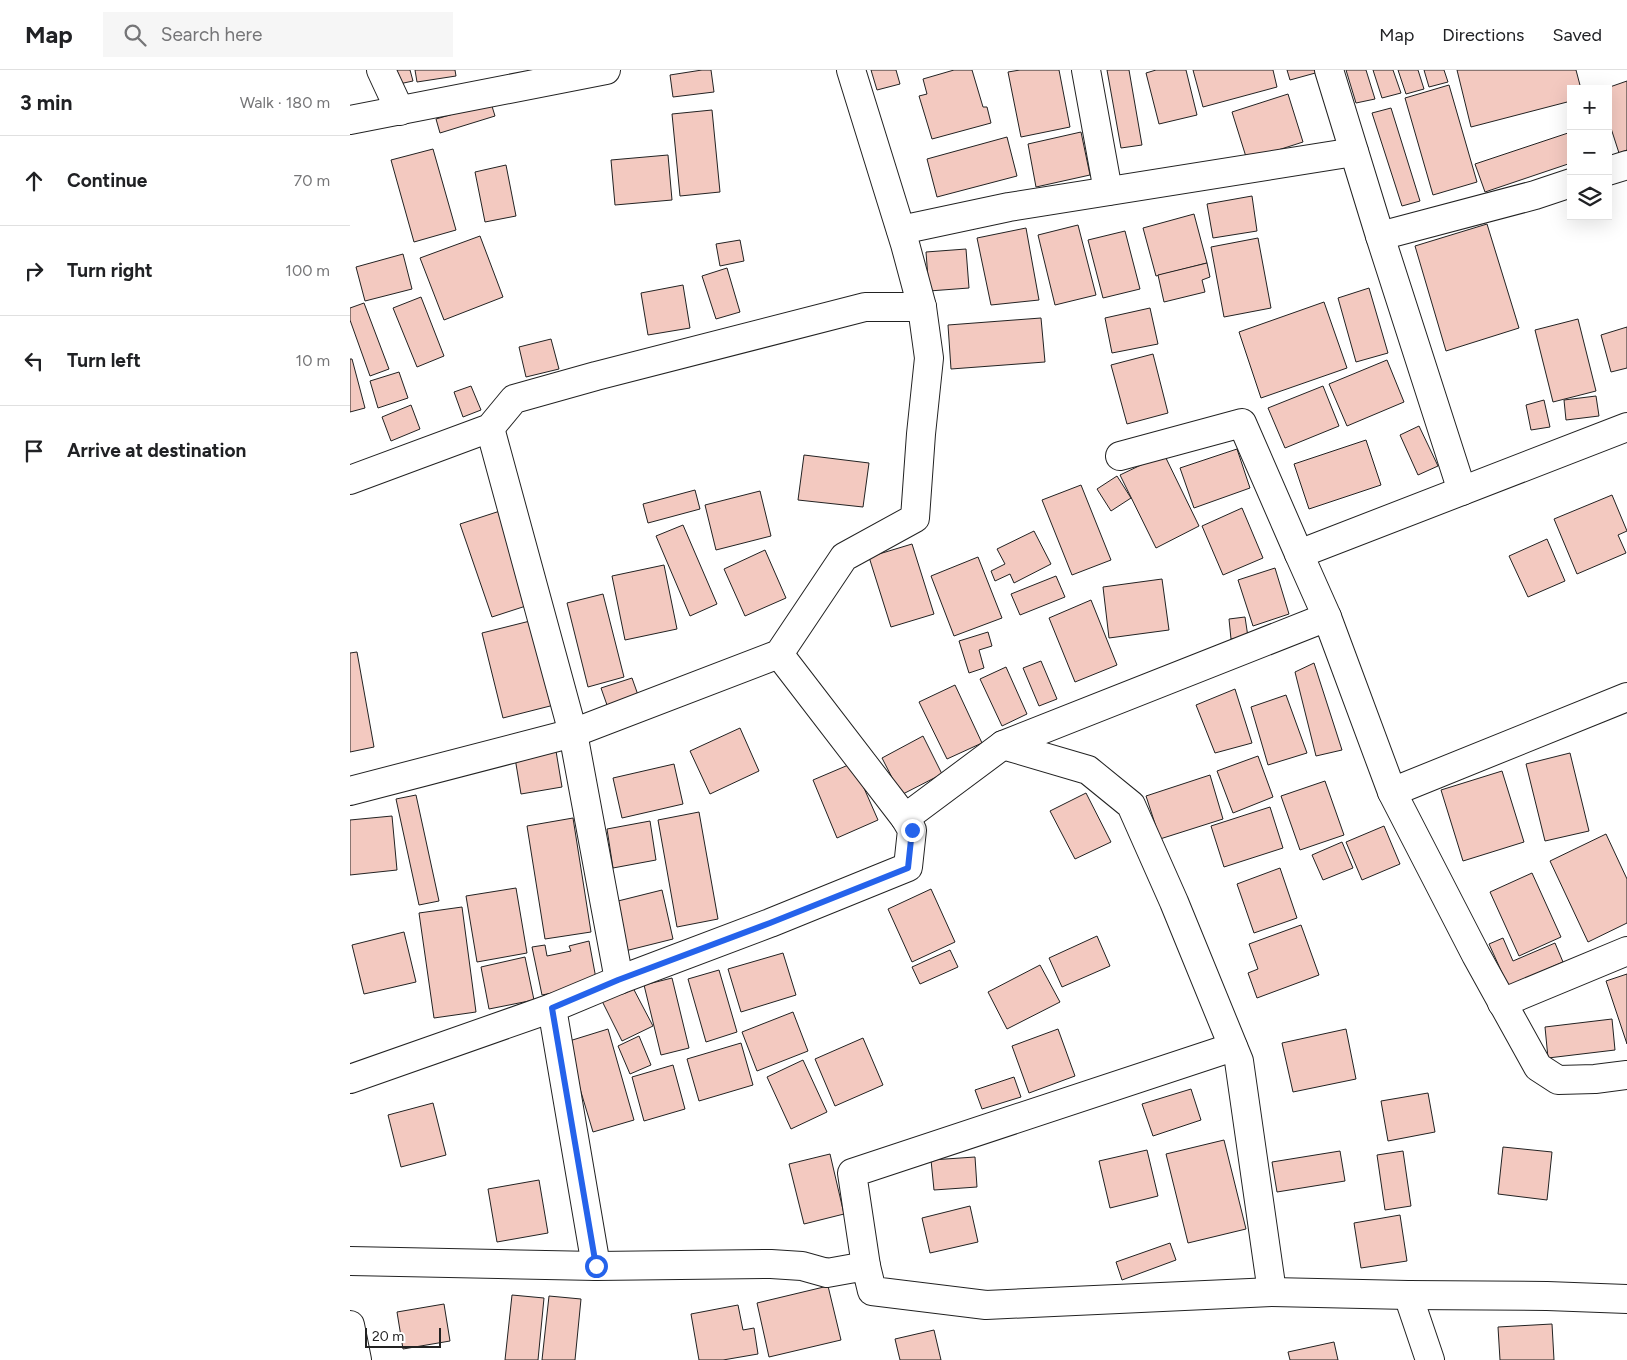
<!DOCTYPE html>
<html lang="en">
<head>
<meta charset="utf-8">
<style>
	body { margin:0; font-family:Figtree,sans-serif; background:#f6f6f6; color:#202124 }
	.controls { position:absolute; right:15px; top:15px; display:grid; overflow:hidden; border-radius:0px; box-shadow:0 5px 20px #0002 }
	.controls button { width:45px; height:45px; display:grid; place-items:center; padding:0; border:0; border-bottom:1px solid #e0e0e0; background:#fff; color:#202124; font:25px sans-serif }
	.scale { position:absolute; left:15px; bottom:12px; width:76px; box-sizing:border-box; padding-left:5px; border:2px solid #222; border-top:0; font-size:14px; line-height:18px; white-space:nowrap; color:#222; -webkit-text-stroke:4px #fff; paint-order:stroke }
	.stop { position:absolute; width:15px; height:15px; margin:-11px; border:4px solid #2563eb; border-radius:50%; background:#fff }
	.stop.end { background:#2563eb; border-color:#fff; box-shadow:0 1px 5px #0008 }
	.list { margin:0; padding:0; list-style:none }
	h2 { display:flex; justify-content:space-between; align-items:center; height:65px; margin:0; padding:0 20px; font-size:21px }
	h2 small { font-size:16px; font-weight:400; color:#757577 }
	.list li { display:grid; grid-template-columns:32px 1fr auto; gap:15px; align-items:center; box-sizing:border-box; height:90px; padding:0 20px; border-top:1px solid #e0e0e0 }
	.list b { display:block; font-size:19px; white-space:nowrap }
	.list em { font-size:16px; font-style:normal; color:#757577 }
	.icon { flex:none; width:28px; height:28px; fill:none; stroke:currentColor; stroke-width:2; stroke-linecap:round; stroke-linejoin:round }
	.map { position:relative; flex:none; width:1277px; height:1290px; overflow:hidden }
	header { display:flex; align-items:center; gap:30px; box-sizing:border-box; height:70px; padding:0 25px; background:#fff; border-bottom:1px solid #e0e0e0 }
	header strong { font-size:24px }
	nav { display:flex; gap:28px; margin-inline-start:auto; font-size:18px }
	.search { width:350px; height:45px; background:#f6f6f6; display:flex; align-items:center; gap:12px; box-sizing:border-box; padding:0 18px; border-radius:0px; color:#757577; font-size:19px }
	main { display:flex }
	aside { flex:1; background:#fff }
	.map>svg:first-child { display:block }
</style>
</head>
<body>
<header>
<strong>Map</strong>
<div class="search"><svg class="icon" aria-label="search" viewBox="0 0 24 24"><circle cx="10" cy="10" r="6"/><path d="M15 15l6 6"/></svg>Search here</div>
<nav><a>Map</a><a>Directions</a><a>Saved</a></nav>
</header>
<main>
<aside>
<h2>3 min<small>Walk · 180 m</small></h2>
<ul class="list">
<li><svg class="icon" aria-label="ahead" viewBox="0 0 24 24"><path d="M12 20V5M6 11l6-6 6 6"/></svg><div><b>Continue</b></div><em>70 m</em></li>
<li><svg class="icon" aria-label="right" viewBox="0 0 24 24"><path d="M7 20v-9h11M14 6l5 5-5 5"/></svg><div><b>Turn right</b></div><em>100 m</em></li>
<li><svg class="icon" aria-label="left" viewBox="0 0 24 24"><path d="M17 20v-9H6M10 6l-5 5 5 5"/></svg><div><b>Turn left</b></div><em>10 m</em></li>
<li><svg class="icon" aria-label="arrive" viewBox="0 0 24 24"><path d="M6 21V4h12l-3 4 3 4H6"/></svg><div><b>Arrive at destination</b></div></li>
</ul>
</aside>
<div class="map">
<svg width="1277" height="1290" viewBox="0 0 1277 1290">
	<rect width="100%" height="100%" fill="#fff"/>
	<g fill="#f3c9c0" stroke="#222">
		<path d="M 45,0 L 60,0 L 63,11 L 49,14 Z"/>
		<path d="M 65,0 L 105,0 L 106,6 L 67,12 Z"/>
		<path d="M 352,0 L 361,0 L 364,22 L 323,27 L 320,5 Z"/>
		<path d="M 521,0 L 546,0 L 550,14 L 527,20 Z"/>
		<path d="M 604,0 L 622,0 L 633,37 L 637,37 L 641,53 L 582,69 L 569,26 L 577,24 L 573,9 Z"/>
		<path d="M 670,0 L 709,0 L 720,57 L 671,67 L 658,2 Z"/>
		<path d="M 757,0 L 779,0 L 792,75 L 771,78 Z"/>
		<path d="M 806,0 L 836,0 L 847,45 L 809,54 L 796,3 Z"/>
		<path d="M 843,0 L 923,0 L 927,17 L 853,37 Z"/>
		<path d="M 937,0 L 968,0 L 969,2 L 940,10 Z"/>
		<path d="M 996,0 L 1016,0 L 1025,29 L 1006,33 Z"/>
		<path d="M 1023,0 L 1043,0 L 1051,23 L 1032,28 Z"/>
		<path d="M 1048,0 L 1068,0 L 1074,19 L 1056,24 Z"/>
		<path d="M 1074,0 L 1094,0 L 1098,12 L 1079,17 Z"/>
		<path d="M 1107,0 L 1226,0 L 1231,19 L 1221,19 L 1221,31 L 1121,57 Z"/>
		<path d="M 1277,11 L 1277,80 L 1269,83 L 1258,49 L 1258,19 L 1254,19 Z"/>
		<path d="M 1099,15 L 1127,112 L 1083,125 L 1055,28 Z"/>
		<path d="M 938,24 L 953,72 L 897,90 L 882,42 Z"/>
		<path d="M 141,33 L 145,46 L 90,63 L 86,49 Z"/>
		<path d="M 1041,38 L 1070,131 L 1052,136 L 1022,43 Z"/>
		<path d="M 362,40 L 370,122 L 330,126 L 322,44 Z"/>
		<path d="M 731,62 L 740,105 L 686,117 L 678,74 Z"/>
		<path d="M 1221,62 L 1221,93 L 1135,122 L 1125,94 Z"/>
		<path d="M 657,67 L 667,106 L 587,127 L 577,89 Z"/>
		<path d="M 83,79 L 106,160 L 64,172 L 41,90 Z"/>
		<path d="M 318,85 L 322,130 L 265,135 L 261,90 Z"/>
		<path d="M 156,95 L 166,146 L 135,152 L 125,102 Z"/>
		<path d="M 902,126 L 907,161 L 863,168 L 857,134 Z"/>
		<path d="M 844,144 L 857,193 L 806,206 L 793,158 Z"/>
		<path d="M 1137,154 L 1169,258 L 1096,281 L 1065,176 Z"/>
		<path d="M 728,155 L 746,225 L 705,235 L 688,165 Z"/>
		<path d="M 676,158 L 689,230 L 641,235 L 627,168 Z"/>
		<path d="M 775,161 L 790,219 L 753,228 L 738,170 Z"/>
		<path d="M 130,166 L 153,227 L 94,250 L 70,188 Z"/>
		<path d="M 908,168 L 921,238 L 874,247 L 861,177 Z"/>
		<path d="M 390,170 L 394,191 L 370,196 L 366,174 Z"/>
		<path d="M 616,179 L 619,218 L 579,221 L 576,182 Z"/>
		<path d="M 53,184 L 62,219 L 15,231 L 6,197 Z"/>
		<path d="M 857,193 L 860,207 L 852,210 L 855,222 L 814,232 L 808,205 Z"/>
		<path d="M 377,198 L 390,242 L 366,249 L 352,206 Z"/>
		<path d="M 333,215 L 340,258 L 298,265 L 291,223 Z"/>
		<path d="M 1019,218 L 1038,283 L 1006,292 L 988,228 Z"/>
		<path d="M 71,227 L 94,286 L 67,297 L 43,238 Z"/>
		<path d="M 974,232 L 997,298 L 911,328 L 889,262 Z"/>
		<path d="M 14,233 L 39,299 L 20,306 L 0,250 L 0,238 Z"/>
		<path d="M 800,238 L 808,274 L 762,283 L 755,248 Z"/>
		<path d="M 691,248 L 695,292 L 601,299 L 598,255 Z"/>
		<path d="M 1228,249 L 1246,321 L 1203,332 L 1185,260 Z"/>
		<path d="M 1277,257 L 1277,298 L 1261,302 L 1251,265 Z"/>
		<path d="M 201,269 L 209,299 L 176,307 L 169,277 Z"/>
		<path d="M 803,284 L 818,343 L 777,354 L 761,295 Z"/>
		<path d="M 0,289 L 2,289 L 15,338 L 0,342 Z"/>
		<path d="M 1037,290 L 1054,332 L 997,356 L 979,314 Z"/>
		<path d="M 49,302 L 58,328 L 28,338 L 20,311 Z"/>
		<path d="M 121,316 L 131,340 L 113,347 L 104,322 Z"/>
		<path d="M 973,316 L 989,356 L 935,378 L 918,338 Z"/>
		<path d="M 1246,326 L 1249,346 L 1216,350 L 1214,330 Z"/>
		<path d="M 1194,330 L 1200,357 L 1181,360 L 1176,335 Z"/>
		<path d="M 61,335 L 70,359 L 41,371 L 32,347 Z"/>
		<path d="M 1069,356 L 1088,396 L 1068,405 L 1050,365 Z"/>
		<path d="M 1016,370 L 1031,415 L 959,439 L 944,394 Z"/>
		<path d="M 887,379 L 900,418 L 844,438 L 830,398 Z"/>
		<path d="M 814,384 L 849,456 L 806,478 L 770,405 Z"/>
		<path d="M 454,385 L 519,393 L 513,437 L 448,430 Z"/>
		<path d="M 767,406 L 781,428 L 761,441 L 747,419 Z"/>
		<path d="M 731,415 L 761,490 L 722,505 L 692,430 Z"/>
		<path d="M 345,420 L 350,439 L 298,453 L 293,434 Z"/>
		<path d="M 410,421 L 421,466 L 366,480 L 355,435 Z"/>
		<path d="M 1262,425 L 1277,461 L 1268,465 L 1276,483 L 1227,504 L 1204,449 Z"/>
		<path d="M 892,438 L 913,488 L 873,505 L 852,456 Z"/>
		<path d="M 150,441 L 182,534 L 142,547 L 110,454 Z"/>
		<path d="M 333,455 L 367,534 L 340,546 L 306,466 Z"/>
		<path d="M 684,461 L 701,494 L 664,513 L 660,504 L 645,511 L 641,501 L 655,494 L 647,479 Z"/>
		<path d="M 1197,469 L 1215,511 L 1178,527 L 1159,486 Z"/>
		<path d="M 562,474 L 584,544 L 541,557 L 519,487 Z"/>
		<path d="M 415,480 L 436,528 L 395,546 L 374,499 Z"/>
		<path d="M 628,487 L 652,548 L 604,566 L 581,506 Z"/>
		<path d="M 314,495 L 327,559 L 275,570 L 262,506 Z"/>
		<path d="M 925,498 L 939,544 L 903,556 L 888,510 Z"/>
		<path d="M 706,506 L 715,527 L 670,545 L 661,524 Z"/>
		<path d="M 812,509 L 819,560 L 759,568 L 753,517 Z"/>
		<path d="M 253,524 L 274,607 L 238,617 L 217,533 Z"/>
		<path d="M 741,530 L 767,595 L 725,612 L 699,548 Z"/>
		<path d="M 895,547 L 898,567 L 881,569 L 879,549 Z"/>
		<path d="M 188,549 L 208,634 L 153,648 L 132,563 Z"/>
		<path d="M 638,562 L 642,576 L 629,580 L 634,598 L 619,603 L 609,571 Z"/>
		<path d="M 7,582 L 24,677 L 0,682 L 0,583 Z"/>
		<path d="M 691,591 L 707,629 L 689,636 L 673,598 Z"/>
		<path d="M 964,593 L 992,680 L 966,686 L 945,602 Z"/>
		<path d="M 656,597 L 677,644 L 652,656 L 630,609 Z"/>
		<path d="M 282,608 L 288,625 L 257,635 L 251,618 Z"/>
		<path d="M 605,615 L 632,673 L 597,689 L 569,632 Z"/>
		<path d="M 885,619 L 902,673 L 865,683 L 846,635 Z"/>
		<path d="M 936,625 L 957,683 L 918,695 L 901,637 Z"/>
		<path d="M 390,658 L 409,701 L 360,724 L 340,681 Z"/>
		<path d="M 573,666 L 592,704 L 551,725 L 532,688 Z"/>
		<path d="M 206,681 L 212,717 L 171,724 L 165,688 Z"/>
		<path d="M 1220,683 L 1239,761 L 1195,771 L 1176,694 Z"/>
		<path d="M 908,686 L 923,727 L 883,743 L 867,701 Z"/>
		<path d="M 503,693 L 528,750 L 487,768 L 463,710 Z"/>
		<path d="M 324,694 L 333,734 L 272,748 L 263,708 Z"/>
		<path d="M 1152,701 L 1174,772 L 1113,791 L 1091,720 Z"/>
		<path d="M 860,705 L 873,749 L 810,769 L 796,726 Z"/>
		<path d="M 975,711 L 994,765 L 950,780 L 931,726 Z"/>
		<path d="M 736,723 L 761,772 L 725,789 L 700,741 Z"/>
		<path d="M 66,725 L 89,831 L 69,835 L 46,729 Z"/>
		<path d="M 920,737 L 933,778 L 874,797 L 861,756 Z"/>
		<path d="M 349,742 L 368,849 L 327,857 L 308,750 Z"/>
		<path d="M 42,746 L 47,800 L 0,805 L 0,750 Z"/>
		<path d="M 223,748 L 241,862 L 195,869 L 177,756 Z"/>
		<path d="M 300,751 L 306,790 L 263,798 L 257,759 Z"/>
		<path d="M 1034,756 L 1050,794 L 1012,810 L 996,772 Z"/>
		<path d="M 1256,764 L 1277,809 L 1277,853 L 1238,872 L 1200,791 Z"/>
		<path d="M 992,772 L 1003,798 L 973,810 L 962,785 Z"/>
		<path d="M 930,798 L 947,848 L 904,863 L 887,814 Z"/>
		<path d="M 1182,803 L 1211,867 L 1169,886 L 1140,822 Z"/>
		<path d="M 166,818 L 177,883 L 127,892 L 116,826 Z"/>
		<path d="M 581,819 L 605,872 L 562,892 L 538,839 Z"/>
		<path d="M 312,820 L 323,869 L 275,881 L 264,832 Z"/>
		<path d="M 112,837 L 126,942 L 84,948 L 69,843 Z"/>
		<path d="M 951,855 L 969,905 L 907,928 L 898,903 L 908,899 L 899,874 Z"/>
		<path d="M 54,862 L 66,912 L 14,924 L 2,875 Z"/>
		<path d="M 747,866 L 760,896 L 712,917 L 699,888 Z"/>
		<path d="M 1153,868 L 1163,891 L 1205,873 L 1213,892 L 1158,916 L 1139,874 Z"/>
		<path d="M 239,871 L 247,914 L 192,925 L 182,877 L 195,875 L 197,886 L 221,881 L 219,876 Z"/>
		<path d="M 600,880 L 608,897 L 570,914 L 562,897 Z"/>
		<path d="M 433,883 L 446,925 L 391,942 L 378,899 Z"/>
		<path d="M 175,887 L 184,930 L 139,939 L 131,897 Z"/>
		<path d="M 690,895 L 710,932 L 657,959 L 638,922 Z"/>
		<path d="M 369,900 L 387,962 L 356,972 L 338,909 Z"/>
		<path d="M 1277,904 L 1277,974 L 1256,911 Z"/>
		<path d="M 322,908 L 339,978 L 311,985 L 294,915 Z"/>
		<path d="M 282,916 L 303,956 L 272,971 L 252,931 Z"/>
		<path d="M 443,942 L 458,981 L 407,1001 L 392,962 Z"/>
		<path d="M 1262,949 L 1265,980 L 1198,988 L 1195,957 Z"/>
		<path d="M 258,959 L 284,1050 L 243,1062 L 216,972 Z"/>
		<path d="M 708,959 L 725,1006 L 679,1023 L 662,976 Z"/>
		<path d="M 996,959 L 1006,1009 L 943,1022 L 932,973 Z"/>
		<path d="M 289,966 L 301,995 L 280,1004 L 268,976 Z"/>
		<path d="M 513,968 L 533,1015 L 485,1036 L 465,989 Z"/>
		<path d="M 391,973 L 403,1015 L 349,1031 L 337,989 Z"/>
		<path d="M 453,990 L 477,1042 L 441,1059 L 417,1007 Z"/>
		<path d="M 323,995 L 335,1039 L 294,1051 L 282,1007 Z"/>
		<path d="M 664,1007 L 671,1027 L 632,1039 L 625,1020 Z"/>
		<path d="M 841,1019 L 851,1050 L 803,1066 L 792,1034 Z"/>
		<path d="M 1078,1023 L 1085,1062 L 1038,1071 L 1031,1031 Z"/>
		<path d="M 83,1033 L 96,1085 L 51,1097 L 38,1045 Z"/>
		<path d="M 874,1070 L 896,1159 L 838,1173 L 816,1084 Z"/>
		<path d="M 1153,1077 L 1202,1082 L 1197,1130 L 1148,1124 Z"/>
		<path d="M 797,1080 L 808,1126 L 760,1138 L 749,1091 Z"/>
		<path d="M 990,1081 L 995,1111 L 927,1122 L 922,1092 Z"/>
		<path d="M 1053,1081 L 1061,1136 L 1035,1140 L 1027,1085 Z"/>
		<path d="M 480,1084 L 494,1144 L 454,1154 L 439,1094 Z"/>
		<path d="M 625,1087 L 627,1117 L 584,1120 L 581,1090 Z"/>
		<path d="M 189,1110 L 198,1163 L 147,1172 L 138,1119 Z"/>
		<path d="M 620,1136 L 628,1172 L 580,1183 L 572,1148 Z"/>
		<path d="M 1050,1145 L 1057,1191 L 1011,1198 L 1004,1153 Z"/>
		<path d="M 820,1173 L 826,1190 L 772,1210 L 766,1192 Z"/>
		<path d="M 478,1216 L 491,1270 L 419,1287 L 407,1233 Z"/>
		<path d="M 162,1225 L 194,1228 L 188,1290 L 155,1290 Z"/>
		<path d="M 199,1226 L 231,1229 L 225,1290 L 192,1290 Z"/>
		<path d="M 94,1234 L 100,1271 L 53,1279 L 47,1242 Z"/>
		<path d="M 388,1235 L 393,1260 L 404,1258 L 408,1284 L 373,1290 L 349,1290 L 341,1244 Z"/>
		<path d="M 1202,1254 L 1204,1290 L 1150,1290 L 1148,1257 Z"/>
		<path d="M 584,1260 L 591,1290 L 550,1290 L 545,1269 Z"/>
		<path d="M 984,1272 L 988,1290 L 940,1290 L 938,1282 Z"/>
	</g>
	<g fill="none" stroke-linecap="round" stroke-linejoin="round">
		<g stroke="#222" stroke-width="30">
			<g id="minor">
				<path d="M 31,0 L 50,41"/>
				<path d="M 736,0 L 758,121"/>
				<path d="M 979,0 L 1030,166 L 1112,421"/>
				<path d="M 0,50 L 256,0"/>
				<path d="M 1258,101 L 1277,95"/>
				<path d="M 551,160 L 659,137 L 1004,82"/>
				<path d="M 1030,166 L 1185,125 L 1221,113"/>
				<path d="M 1277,357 L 949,484 L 977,547 L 1042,722 L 1126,885 L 1188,997 L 1208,1010 L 1245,1009 L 1277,1005"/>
				<path d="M 140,358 L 223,663 L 269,910 L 202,938 L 246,1196"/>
				<path d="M 770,386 L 892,353 L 949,484"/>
				<path d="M 0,410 L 140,358 L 164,329 L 246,306 L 515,237 L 572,237"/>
				<path d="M 429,584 L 555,748 L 653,675 L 977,547"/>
				<path d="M 653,675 L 738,700 L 781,735 L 824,832 L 889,991 L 922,1222"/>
				<path d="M 0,721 L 223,663 L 429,584 L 494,487 L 565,448 L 571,364 L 579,288 L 572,237 L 555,174 L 501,0"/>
				<path d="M 1042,722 L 1277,627"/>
				<path d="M 269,910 L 420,853 L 558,797 L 562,760 L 555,748"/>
				<path d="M 1152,933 L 1277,881"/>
				<path d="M 0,1009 L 202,938"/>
				<path d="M 0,1191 L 246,1196 L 421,1194 L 452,1196 L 477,1203 L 516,1196 L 522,1221 L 636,1235 L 922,1222 L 1058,1225 L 1197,1226 L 1277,1229"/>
				<path d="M 516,1196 L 502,1103 L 883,977"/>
				<path d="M 1058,1225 L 1080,1290"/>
				<path d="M 0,1255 L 7,1290"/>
			</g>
		</g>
		<use href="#minor" stroke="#fff" stroke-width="28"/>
	</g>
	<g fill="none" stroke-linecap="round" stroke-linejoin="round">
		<path stroke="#2563eb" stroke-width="6" d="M 246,1196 L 202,938 L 268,910 L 420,853 L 558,798 L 562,760"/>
	</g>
</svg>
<div class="controls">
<button>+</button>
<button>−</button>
<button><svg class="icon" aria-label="layers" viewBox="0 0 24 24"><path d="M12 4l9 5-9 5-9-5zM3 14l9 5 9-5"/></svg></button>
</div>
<div class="scale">20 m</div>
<div class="stop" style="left:246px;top:1196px"></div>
<div class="stop end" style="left:562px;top:760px"></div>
</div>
</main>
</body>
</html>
